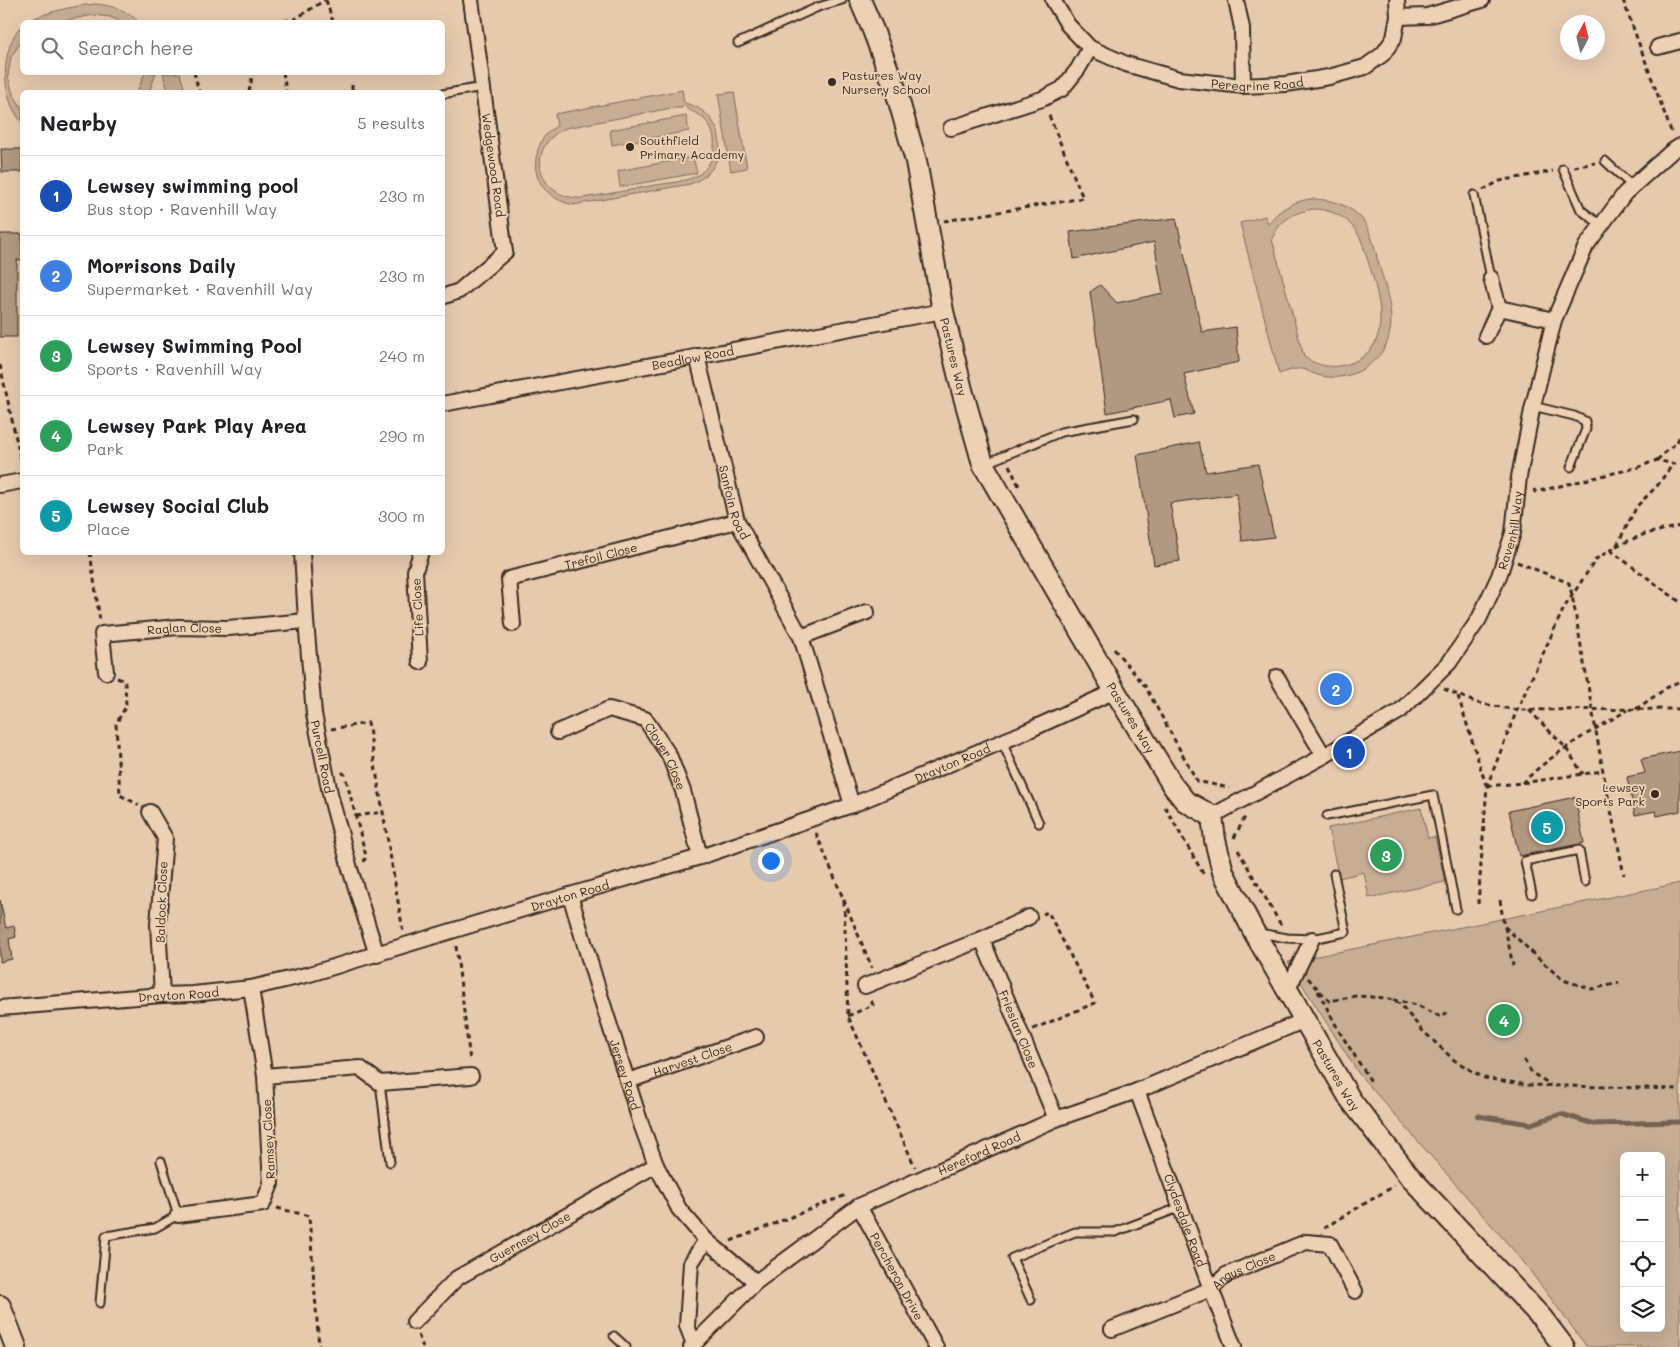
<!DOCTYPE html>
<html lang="en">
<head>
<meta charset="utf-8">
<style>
	body { margin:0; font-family:Mali,sans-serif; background:#f6f6f6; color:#202124 }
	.controls { position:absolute; right:15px; bottom:15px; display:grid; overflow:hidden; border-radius:8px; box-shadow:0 5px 20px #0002 }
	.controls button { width:45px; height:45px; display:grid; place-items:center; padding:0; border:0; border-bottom:1px solid #e0e0e0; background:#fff; color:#202124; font:25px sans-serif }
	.compass { position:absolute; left:1560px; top:15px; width:45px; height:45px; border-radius:50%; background:#fff; box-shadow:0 5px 20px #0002; rotate:7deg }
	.you { position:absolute; left:770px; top:860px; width:18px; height:18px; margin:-12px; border:4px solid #fff; border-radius:50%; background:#1a73e8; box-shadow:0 0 0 8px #1a73e833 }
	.badge { display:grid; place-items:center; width:32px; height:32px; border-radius:50%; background:#3b2a1e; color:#fff; font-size:16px; font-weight:700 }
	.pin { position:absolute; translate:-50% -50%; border:2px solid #fff; box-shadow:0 1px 5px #0006 }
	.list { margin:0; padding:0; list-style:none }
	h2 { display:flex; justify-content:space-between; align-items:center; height:65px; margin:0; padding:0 20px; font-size:21px }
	h2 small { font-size:16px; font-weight:400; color:#757577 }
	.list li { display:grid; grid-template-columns:32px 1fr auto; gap:15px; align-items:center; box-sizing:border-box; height:80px; padding:0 20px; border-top:1px solid #e0e0e0 }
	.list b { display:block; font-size:19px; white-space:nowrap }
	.list p { margin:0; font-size:16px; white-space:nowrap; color:#757577 }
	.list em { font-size:16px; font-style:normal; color:#757577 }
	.icon { flex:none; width:28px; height:28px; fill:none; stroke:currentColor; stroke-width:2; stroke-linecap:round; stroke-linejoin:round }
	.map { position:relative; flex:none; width:1680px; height:1347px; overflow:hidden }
	.search { position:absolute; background:#fff; box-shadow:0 5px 20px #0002; left:20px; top:20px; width:425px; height:55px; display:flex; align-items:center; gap:12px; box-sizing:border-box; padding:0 18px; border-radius:8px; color:#757577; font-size:19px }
	.panel { position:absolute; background:#fff; box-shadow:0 5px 20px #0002; left:20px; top:90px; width:425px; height:465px; border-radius:8px }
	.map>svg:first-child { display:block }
</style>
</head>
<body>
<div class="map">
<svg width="1680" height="1347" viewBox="0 0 1680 1347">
	<rect width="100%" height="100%" fill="#e6caae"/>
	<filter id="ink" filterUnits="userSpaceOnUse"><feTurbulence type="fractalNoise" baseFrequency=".02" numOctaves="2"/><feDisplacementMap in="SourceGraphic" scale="10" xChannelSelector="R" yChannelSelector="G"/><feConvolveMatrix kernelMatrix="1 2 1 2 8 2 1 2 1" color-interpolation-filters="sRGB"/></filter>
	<g filter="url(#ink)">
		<g fill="#c6ad94" stroke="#806c59" fill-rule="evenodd">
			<path d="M 95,4 C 111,5 127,10 139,22 L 122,22 L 110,17 L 93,15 L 59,22 L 27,22 C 44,12 75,6 95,4 Z"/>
			<path d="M 22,25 L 22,40 L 11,57 L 8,76 L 13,94 L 22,108 L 22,122 C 0,98 0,48 22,25 Z"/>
			<path d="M 145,73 L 156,73 L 149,92 L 137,92 Z"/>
			<path d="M 163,73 L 180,73 L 185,92 L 168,92 Z"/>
			<path d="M 682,90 L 684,103 C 728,112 733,169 690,184 L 573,205 C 548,199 530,180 537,154 C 540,140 545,133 557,126 L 555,114 ZM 683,105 C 691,113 702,113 709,125 C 719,141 714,163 700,174 C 687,182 669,183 655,185 C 631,190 607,194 583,198 C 536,200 524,146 566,128 L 672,108 L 682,108 Z"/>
			<path d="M 734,92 L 747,168 L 731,171 L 718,94 Z"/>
			<path d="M 686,116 L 689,131 L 612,145 L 610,130 Z"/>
			<path d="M 693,157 L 697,173 L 620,187 L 618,171 Z"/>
			<path d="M 1310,199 C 1329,199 1349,204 1362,219 C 1372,232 1375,250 1379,265 C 1390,302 1405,343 1363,369 C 1348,378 1329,380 1312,373 C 1309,372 1305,369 1302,369 C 1295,368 1285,372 1279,374 L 1240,223 L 1265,216 L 1268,224 C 1279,209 1292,202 1310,199 ZM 1314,209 C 1337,210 1353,221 1362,242 C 1373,280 1403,346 1348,364 C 1332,369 1317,366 1304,357 L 1272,239 C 1280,220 1294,212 1314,209 Z"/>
			<path d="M 1421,808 L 1428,838 L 1435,837 L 1445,882 L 1369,898 L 1364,872 L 1339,878 L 1328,828 Z"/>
			<path d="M 1680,883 L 1680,1347 L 1587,1347 L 1522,1260 L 1359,1074 L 1288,962 ZM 1624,1156 L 1661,1156 L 1661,1328 L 1624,1328 Z"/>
		</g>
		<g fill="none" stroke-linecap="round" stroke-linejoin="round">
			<path stroke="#766250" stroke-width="5" d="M 1478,1116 L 1531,1124 L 1561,1114 L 1594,1124 L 1680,1122"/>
		</g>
		<g fill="#b19981" stroke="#3b2a1e">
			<path d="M 1,149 L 22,149 L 22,172 L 2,172 Z"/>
			<path d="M 1176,218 L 1202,332 L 1236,327 L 1239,362 L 1184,374 L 1194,414 L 1175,418 L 1171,400 L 1107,413 L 1090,292 L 1100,285 L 1117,303 L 1163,293 L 1154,242 L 1074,259 L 1070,232 Z"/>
			<path d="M 0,234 L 22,234 L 22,260 L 17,260 L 17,337 L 0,337 Z"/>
			<path d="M 1199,442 L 1206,472 L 1258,464 L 1274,537 L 1242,541 L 1237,494 L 1170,503 L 1180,561 L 1154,565 L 1137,455 Z"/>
			<path d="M 1680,751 L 1680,811 L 1657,816 L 1656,811 L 1635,815 L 1627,777 L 1645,773 L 1641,759 Z"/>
			<path d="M 1575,797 L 1584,843 L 1519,856 L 1509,811 Z"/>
			<path d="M 0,900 L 6,928 L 14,926 L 16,937 L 9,939 L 12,959 L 0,962 Z"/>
		</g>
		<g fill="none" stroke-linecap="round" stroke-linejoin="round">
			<g stroke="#3b2a1e" stroke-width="11">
				<g id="lane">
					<path d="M 738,43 L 818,7 L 842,0"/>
					<path d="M 442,94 L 483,87"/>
					<path d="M 1605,161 L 1632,186"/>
					<path d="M 1563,169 L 1581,210 L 1601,225"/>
					<path d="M 1474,195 L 1491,278"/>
					<path d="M 1533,406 L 1574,416 L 1585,421 L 1586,429 L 1571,467"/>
					<path d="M 984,464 L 1061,432 L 1134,419"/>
					<path d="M 1002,742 L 1039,823"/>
					<path d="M 1327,816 L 1433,795 L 1456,909"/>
					<path d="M 1532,894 L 1525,861 L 1579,850 L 1585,882"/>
					<path d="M 1259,933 L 1287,938 L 1312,939 L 1346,932 L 1334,874"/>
					<path d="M 380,1083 L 390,1162"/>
					<path d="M 1031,1300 L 1012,1258 L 1075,1232 L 1115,1232 L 1181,1207"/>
					<path d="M 100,1303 L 106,1236 L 155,1228 L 178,1215 L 161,1161"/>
					<path d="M 614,1336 L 626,1347"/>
				</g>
			</g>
			<g stroke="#3b2a1e" stroke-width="18">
				<g id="street">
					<path id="s1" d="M 1053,0 L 1068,25 L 1090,48 L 1126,64 L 1179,79 L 1243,86 L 1286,84 L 1329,77 L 1365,67 L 1383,54 L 1394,38 L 1398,17 L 1397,0"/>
					<path d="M 1236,0 L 1242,28 L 1243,86"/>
					<path d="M 1398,17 L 1427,16 L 1482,0"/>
					<path d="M 1658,47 L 1680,41"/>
					<path d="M 951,128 L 1042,99 L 1062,89 L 1078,69 L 1090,48"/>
					<path d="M 1491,278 L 1499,308 L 1554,320"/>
					<path d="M 442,297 L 459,291 L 505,252 L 471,0"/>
					<path d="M 1486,336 L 1499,308"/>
					<path id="s2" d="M 697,356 L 737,521 L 801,637 L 852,805"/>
					<path id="s3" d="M 442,404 L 943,311"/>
					<path d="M 0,485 L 22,481"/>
					<path id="s4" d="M 302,552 L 306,621 L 314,714 L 331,798 L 350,869 L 377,955"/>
					<path id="s5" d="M 513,624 L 509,579 L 737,521"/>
					<path d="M 801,637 L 867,612"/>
					<path d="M 420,662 L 415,571 L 421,552"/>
					<path id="s6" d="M 106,672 L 102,634 L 178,627 L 228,628 L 306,621"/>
					<path d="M 1277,677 L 1324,756"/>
					<path id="s7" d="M 558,732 L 609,709 L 645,719 L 669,755 L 683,791 L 700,857"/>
					<path d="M 150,812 L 165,838 L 158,924 L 162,995"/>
					<path id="s8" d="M 1212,816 L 1324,756 L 1400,711 L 1449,663 L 1479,619 L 1499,576 L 1513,533 L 1519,477 L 1532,410 L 1554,320 L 1586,246 L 1625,193 L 1671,152 L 1680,146"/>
					<path id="s9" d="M 570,895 L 596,982 L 641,1124 L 656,1165 L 679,1209 L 706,1240 L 691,1263 L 687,1326 L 694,1344"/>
					<path id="s10" d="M 1029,917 L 982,939 L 1056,1119"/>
					<path d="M 865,986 L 982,939"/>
					<path d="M 1288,989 L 1312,939"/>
					<path id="s11" d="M 0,1008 L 162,995 L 193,994 L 251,988 L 310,974 L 570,895 L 700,857 L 852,805 L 1025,732 L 1115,691"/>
					<path d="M 265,1076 L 360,1068 L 380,1083 L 471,1076"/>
					<path id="s12" d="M 628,1081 L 756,1037"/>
					<path id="s13" d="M 1137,1091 L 1211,1289 L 1234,1347"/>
					<path id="s14" d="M 859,1206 L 936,1347"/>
					<path d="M 178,1215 L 263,1204 L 271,1184 L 265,1076 L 251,988"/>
					<path d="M 706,1240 L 756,1282"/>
					<path id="s15" d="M 414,1322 L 457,1278 L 656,1165"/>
					<path id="s16" d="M 1112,1329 L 1211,1289 L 1226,1275 L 1306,1242 L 1330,1244 L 1355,1291"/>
					<path id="s17" d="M 691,1347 L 756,1282 L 859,1206 L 1056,1119 L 1137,1091 L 1305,1020"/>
				</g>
			</g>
			<g stroke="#3b2a1e" stroke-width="24">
				<g id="secondary">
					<path id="s18" d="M 860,0 L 873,30 L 896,91 L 916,161 L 943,311 L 962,390 L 983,464 L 1115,691 L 1173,786 L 1185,801 L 1212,816 L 1215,840 L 1223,872 L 1254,932 L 1350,1099 L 1410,1177 L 1542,1318 L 1564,1347"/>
					<path d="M 0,1306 L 16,1347"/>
				</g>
			</g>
			<g stroke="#3b2a1e" stroke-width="3" stroke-dasharray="5 4" stroke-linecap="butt">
				<path d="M 326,0 L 333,22"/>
				<path d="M 1623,0 L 1671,131 L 1668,133"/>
				<path d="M 275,22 L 295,19 L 325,0"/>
				<path d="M 194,72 L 199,92"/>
				<path d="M 283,72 L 286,92"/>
				<path d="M 349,72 L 349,73"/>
				<path d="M 352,85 L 352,92"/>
				<path d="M 249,92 L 253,72"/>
				<path d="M 1574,167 L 1595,163"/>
				<path d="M 1483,190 L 1500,181 L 1553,171"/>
				<path d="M 944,221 L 1083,198 L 1048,113"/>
				<path d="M 0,365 L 22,466"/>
				<path d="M 1657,460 L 1677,442 L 1680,436"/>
				<path d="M 1009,465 L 1019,486"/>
				<path d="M 1534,489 L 1535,492 L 1639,467 L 1657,460 L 1673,464 L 1680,464"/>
				<path d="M 1616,546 L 1645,534 L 1680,526"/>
				<path d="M 1610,550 L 1680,602"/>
				<path d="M 90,552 L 100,621"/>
				<path d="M 1517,562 L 1569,583 L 1572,595 L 1603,771 L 1624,875"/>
				<path d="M 1114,649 L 1145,686 L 1197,781 L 1229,788"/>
				<path d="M 117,678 L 125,681 L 126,706 L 116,724 L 120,795 L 139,805"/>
				<path d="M 1444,689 L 1477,703 L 1517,710 L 1680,709"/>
				<path d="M 1458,696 L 1486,785"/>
				<path d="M 1636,709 L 1668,687 L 1680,681"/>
				<path d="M 1529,710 L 1566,748 L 1583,774"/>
				<path d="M 331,729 L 368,723 L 403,931"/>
				<path d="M 342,772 L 345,775 L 366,856 L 364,862"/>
				<path d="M 1522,783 C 1553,753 1591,731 1628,710"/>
				<path d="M 1487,786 L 1522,783 L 1603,771"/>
				<path d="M 1165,807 L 1204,875"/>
				<path d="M 356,816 L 383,812"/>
				<path d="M 816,833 L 872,968"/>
				<path d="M 1234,838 L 1245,817"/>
				<path d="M 1238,850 L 1281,925"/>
				<path d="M 1500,900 L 1504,926 L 1539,959 L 1563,980 L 1592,989 L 1619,983"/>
				<path d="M 844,901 L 848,1016 L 915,1167"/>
				<path d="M 1478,904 L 1487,786 L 1517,710 L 1564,608 L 1596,559 L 1616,547 L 1637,506 L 1657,486 L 1673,464"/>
				<path d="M 1505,927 L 1513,966"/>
				<path d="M 456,946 L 470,1061"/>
				<path d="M 1308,978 L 1329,1001 L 1356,996 L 1387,998 L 1400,1004 L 1422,1030 L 1454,1060 L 1484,1078 L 1529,1085 L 1680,1089"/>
				<path d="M 1318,991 L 1339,1031 L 1372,1083"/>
				<path d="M 1393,1000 L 1417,1005 L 1439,1016 L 1447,1013"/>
				<path d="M 848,1016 L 873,1005 L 870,998"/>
				<path d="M 1033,1029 L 1095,1003 L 1048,912 L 1043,914"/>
				<path d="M 1524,1060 L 1532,1073 L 1550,1084"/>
				<path d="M 277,1208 L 309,1216 L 319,1347"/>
				<path d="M 1324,1228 L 1394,1186"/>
				<path d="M 731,1241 L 846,1195"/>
				<path d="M 418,1335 L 423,1347"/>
			</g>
			<use href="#lane" stroke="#edd1b4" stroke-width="7"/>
			<use href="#street" stroke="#edd1b4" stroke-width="14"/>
			<use href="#secondary" stroke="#edd1b4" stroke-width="20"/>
		</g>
	</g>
	<g fill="#3b2a1e" stroke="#edd1b4" stroke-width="2">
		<circle cx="832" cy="82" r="5"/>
		<circle cx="630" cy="147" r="5"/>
		<circle cx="1655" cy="794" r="5"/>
	</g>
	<g text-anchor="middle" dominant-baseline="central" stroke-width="4" stroke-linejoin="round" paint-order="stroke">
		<g font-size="12" fill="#3b2a1e" stroke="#edd1b4" text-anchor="start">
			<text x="842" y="75">Pastures Way<tspan x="842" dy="14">Nursery School</tspan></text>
			<text x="640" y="140">Southfield<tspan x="640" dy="14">Primary Academy</tspan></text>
			<text x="1645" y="787" text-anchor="end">Lewsey<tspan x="1645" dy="14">Sports Park</tspan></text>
		</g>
		<g font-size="12" fill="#3b2a1e" stroke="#edd1b4">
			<text stroke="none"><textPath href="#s1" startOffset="234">Peregrine Road</textPath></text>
			<text transform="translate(494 165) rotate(82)">Wedgewood Road</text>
			<text stroke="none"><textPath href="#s3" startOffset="255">Beadlow Road</textPath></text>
			<text stroke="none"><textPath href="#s18" startOffset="370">Pastures Way</textPath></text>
			<text stroke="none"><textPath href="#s2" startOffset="151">Sanfoin Road</textPath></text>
			<text stroke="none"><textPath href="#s8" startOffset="432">Ravenhill Way</textPath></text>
			<text stroke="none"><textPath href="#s5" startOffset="140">Trefoil Close</textPath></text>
			<text transform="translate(417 607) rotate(-93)">Life Close</text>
			<text stroke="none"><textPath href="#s6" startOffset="121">Raglan Close</textPath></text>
			<text stroke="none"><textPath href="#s18" startOffset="775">Pastures Way</textPath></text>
			<text stroke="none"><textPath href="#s4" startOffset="206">Purcell Road</textPath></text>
			<text stroke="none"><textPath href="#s7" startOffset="136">Clover Close</textPath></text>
			<text stroke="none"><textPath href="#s11" startOffset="989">Drayton Road</textPath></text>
			<text stroke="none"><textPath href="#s11" startOffset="584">Drayton Road</textPath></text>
			<text transform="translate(161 902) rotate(-88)">Baldock Close</text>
			<text stroke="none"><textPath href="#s11" startOffset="179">Drayton Road</textPath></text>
			<text stroke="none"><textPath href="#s10" startOffset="149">Friesian Close</textPath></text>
			<text stroke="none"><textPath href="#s12" startOffset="68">Harvest Close</textPath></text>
			<text stroke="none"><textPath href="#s9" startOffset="188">Jersey Road</textPath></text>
			<text stroke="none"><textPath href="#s18" startOffset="1195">Pastures Way</textPath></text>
			<text transform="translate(268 1139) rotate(-93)">Ramsey Close</text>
			<text stroke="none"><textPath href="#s17" startOffset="351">Hereford Road</textPath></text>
			<text stroke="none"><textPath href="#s13" startOffset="138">Clydesdale Road</textPath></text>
			<text stroke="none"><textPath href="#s15" startOffset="145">Guernsey Close</textPath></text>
			<text stroke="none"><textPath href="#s16" startOffset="145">Angus Close</textPath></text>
			<text stroke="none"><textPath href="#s14" startOffset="80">Percheron Drive</textPath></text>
		</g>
	</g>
</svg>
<div class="controls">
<button>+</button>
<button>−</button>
<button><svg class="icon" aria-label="locate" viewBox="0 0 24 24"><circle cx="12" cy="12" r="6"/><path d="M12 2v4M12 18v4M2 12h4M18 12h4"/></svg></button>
<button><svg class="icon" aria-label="layers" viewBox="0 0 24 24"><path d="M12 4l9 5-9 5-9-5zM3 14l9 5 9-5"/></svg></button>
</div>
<svg class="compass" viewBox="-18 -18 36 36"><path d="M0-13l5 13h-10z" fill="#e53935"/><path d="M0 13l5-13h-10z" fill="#757577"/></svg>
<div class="you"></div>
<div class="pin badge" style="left:1349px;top:752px;background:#1a4fb4">1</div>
<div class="pin badge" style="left:1336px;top:689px;background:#3f7fe0">2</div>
<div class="pin badge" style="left:1386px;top:855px;background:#2e9e5b">3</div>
<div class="pin badge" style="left:1504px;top:1020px;background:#2e9e5b">4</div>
<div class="pin badge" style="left:1547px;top:827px;background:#0f9aa8">5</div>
<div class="search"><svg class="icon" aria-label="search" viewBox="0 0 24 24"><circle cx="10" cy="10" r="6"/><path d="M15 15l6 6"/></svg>Search here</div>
<section class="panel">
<h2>Nearby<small>5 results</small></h2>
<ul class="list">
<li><span class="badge" style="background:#1a4fb4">1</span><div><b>Lewsey swimming pool</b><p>Bus stop · Ravenhill Way</p></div><em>230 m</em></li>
<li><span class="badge" style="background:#3f7fe0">2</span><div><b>Morrisons Daily</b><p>Supermarket · Ravenhill Way</p></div><em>230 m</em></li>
<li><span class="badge" style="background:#2e9e5b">3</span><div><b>Lewsey Swimming Pool</b><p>Sports · Ravenhill Way</p></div><em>240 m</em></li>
<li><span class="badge" style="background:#2e9e5b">4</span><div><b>Lewsey Park Play Area</b><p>Park</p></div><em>290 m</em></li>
<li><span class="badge" style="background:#0f9aa8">5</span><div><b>Lewsey Social Club</b><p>Place</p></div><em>300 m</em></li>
</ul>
</section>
</div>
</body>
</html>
